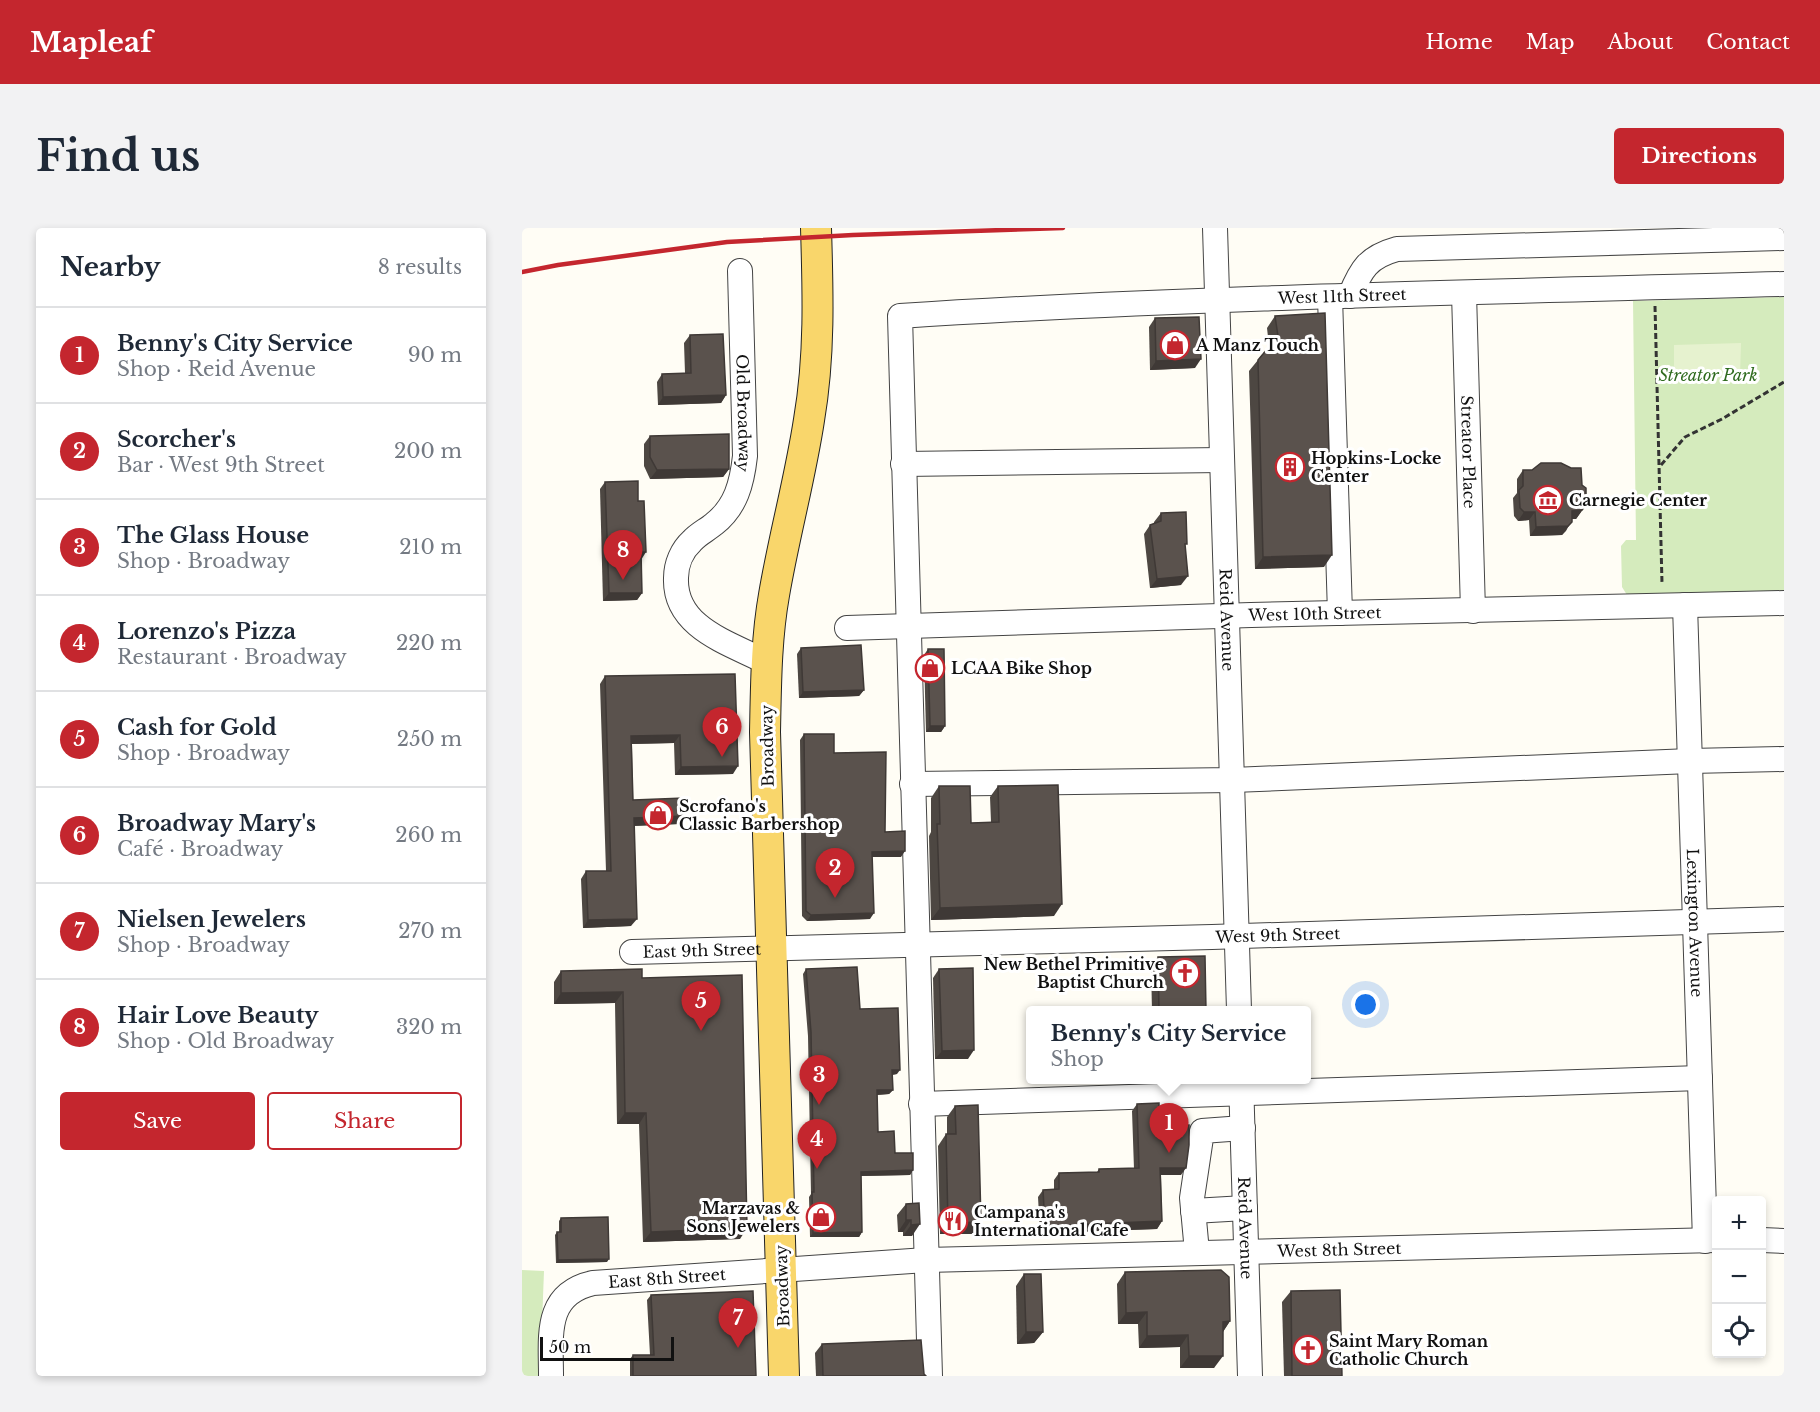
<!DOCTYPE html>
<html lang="en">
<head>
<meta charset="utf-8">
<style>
	body { margin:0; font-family:"Libre Baskerville",serif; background:#f2f2f3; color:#1f2937 }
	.controls { position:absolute; right:18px; bottom:18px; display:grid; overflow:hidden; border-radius:6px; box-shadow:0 3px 9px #0003 }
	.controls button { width:54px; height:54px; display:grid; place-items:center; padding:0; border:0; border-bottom:2px solid #e0e1e3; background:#fff; color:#1f2937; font:30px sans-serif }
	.scale { position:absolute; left:18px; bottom:15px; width:134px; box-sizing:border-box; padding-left:6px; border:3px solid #111; border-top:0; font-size:16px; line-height:21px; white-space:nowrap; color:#111; -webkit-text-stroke:4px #fff; paint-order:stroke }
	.you { position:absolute; left:844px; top:777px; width:21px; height:21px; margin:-15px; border:4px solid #fff; border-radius:50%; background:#1a73e8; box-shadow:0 0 0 9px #1a73e833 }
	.badge { display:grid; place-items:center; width:39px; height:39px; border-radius:50%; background:#c4262e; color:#fff; font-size:20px; font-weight:700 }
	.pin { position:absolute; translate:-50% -50px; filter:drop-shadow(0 2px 3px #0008) }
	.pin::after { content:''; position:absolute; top:32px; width:21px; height:18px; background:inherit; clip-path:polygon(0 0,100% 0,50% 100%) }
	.popup { position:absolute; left:504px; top:778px; width:285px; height:78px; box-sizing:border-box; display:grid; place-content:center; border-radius:6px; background:#fff; filter:drop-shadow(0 2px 4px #0005); font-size:20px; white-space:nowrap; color:#747a83 }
	.popup b { font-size:22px; color:#1f2937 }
	.popup::after { content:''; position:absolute; left:50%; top:100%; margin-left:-12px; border:12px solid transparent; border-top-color:#fff }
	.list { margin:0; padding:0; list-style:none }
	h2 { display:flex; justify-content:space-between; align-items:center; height:78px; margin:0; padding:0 24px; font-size:26px }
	h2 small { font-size:20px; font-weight:400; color:#747a83 }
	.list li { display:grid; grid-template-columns:39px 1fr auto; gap:18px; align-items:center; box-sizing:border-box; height:96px; padding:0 24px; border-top:2px solid #e0e1e3 }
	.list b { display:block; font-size:22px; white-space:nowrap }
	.list p { margin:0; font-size:20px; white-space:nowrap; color:#747a83 }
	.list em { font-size:20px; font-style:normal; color:#747a83 }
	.actions { display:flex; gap:12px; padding:18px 24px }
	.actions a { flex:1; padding:14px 0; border:2px solid #c4262e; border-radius:6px; text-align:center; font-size:21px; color:#c4262e }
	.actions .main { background:#c4262e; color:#fff }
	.icon { flex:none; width:33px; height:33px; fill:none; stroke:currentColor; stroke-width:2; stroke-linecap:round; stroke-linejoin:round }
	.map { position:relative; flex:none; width:1262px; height:1148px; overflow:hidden; border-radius:6px }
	header { display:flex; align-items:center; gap:36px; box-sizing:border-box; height:84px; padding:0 30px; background:#c4262e; color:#fff }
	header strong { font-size:28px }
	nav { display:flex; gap:33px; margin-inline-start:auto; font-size:21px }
	.intro { display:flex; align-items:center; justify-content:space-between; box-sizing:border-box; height:144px; padding:0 36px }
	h1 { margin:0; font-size:42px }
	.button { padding:15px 27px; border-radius:6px; background:#c4262e; color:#fff; font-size:21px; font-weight:700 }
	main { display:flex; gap:36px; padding:0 36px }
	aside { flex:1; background:#fff; border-radius:6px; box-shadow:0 3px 9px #0003 }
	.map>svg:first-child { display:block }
</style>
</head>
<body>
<header>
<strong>Mapleaf</strong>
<nav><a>Home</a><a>Map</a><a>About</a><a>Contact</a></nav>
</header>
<div class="intro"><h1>Find us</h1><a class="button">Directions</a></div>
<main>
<aside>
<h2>Nearby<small>8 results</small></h2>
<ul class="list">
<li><span class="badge">1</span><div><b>Benny's City Service</b><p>Shop · Reid Avenue</p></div><em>90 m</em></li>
<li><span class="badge">2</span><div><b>Scorcher's</b><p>Bar · West 9th Street</p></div><em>200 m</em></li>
<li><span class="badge">3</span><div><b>The Glass House</b><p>Shop · Broadway</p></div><em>210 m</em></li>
<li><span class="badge">4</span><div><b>Lorenzo's Pizza</b><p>Restaurant · Broadway</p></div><em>220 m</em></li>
<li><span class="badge">5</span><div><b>Cash for Gold</b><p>Shop · Broadway</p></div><em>250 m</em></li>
<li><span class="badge">6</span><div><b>Broadway Mary's</b><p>Café · Broadway</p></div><em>260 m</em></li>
<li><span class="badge">7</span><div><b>Nielsen Jewelers</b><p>Shop · Broadway</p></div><em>270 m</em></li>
<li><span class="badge">8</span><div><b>Hair Love Beauty</b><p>Shop · Old Broadway</p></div><em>320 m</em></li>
</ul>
<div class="actions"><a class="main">Save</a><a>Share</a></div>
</aside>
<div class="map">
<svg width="1262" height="1148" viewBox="0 0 1262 1148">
	<rect width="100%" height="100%" fill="#fffdf5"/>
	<g fill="#d5ebbd">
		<path d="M 1262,69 L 1262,363 L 1105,367 L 1100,359 L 1099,318 L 1104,312 L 1114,312 L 1111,73 Z"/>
		<path d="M 0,1042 L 22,1043 L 18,1148 L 0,1148 Z"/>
	</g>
	<path fill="#e6f2cf" d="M 1219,115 L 1218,149 L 1152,150 L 1152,117 Z"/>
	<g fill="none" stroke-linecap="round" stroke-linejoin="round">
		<g stroke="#444" stroke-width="26">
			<g id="minor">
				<path id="s1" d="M 693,0 L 717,782"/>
				<path id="s2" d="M 218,43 L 223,228 C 220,255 214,279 192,296 C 185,302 176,306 170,313 C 160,322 154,336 154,350 C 152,400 208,415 244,434"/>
				<path id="s3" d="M 942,65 L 951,383"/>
				<path d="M 828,68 C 839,41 846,29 875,21 L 1262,10"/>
				<path d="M 808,69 L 818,385"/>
				<path d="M 381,236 L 700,232"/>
				<path id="s4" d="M 1163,377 L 1183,1013"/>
				<path id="s5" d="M 325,400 L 729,387 L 1262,375"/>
				<path d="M 390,556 L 711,552 L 1168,533 L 1262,531"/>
				<path id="s6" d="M 110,724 L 690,709 L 1262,691"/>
				<path id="s7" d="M 719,852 L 728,1148"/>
				<path d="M 399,876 L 1178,850"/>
				<path d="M 671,983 L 723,980"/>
				<path d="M 1240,1012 L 1262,1013"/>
				<path d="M 675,1024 L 670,970 L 680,903 L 721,900"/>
				<path id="s8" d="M 29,1148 C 29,1108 22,1066 71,1055 L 404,1032 L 1194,1012"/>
				<path id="s9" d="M 408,1148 L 378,88 C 672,69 967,64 1262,56"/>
			</g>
		</g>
		<g stroke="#222" stroke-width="32">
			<path id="major" d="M 262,1148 L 243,504 C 244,458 244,412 252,367 C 262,308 278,251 287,192 C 298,128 296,64 294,0"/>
		</g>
		<g stroke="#333" stroke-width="3" stroke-dasharray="6 3" stroke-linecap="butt">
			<path d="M 1133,78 L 1140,355"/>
			<path d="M 1139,237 L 1163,209 L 1200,191 L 1262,154"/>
		</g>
		<use href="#minor" stroke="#fff" stroke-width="24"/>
		<use href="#major" stroke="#f9d66b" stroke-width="30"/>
		<path stroke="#c4262e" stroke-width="4.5" d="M 0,44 L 36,37 L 205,14 L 331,7 L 541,0"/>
	</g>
	<g fill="#4d4742">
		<path d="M 753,88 L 802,339 L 733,341 L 727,143 L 736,132 L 747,118 L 745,100 Z"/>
		<path d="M 633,90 L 673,140 L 628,142 L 627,99 Z"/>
		<path d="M 168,107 L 204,167 L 199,175 L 136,177 L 135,154 L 140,146 L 163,145 L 162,115 Z"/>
		<path d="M 128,208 L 207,241 L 201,249 L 128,251 L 122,238 L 122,216 Z"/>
		<path d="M 1001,242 L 1060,257 L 1064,277 L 1054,291 L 1050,291 L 1044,303 L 1040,307 L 1008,308 L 1007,292 L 996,293 L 992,288 L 991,270 L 995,265 L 995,251 Z"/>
		<path d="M 83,254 L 119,331 L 120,365 L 115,372 L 81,373 L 78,261 Z"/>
		<path d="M 639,285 L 663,319 L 659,357 L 628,360 L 622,306 L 628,297 L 632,296 L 632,294 Z"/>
		<path d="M 279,420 L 342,462 L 337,468 L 277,470 L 275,426 Z"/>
		<path d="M 406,421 L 423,498 L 419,504 L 404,504 L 402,427 Z"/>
		<path d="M 83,448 L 211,546 L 153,547 L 152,515 L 110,516 L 111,572 L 163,588 L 157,596 L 112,598 L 109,698 L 61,700 L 59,651 L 64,643 L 84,643 L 78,456 Z"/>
		<path d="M 282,506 L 312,525 L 379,629 L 350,629 L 348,691 L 285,693 L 280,688 L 278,512 Z"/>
		<path d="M 417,558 L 449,595 L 469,594 L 468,569 L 476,558 L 532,688 L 409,692 L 407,608 L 409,604 L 409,570 Z"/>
		<path d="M 636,729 L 684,783 L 630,783 L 629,738 Z"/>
		<path d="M 284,741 L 338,781 L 375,846 L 370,847 L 371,862 L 367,866 L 355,867 L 356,904 L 373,925 L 391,942 L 388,947 L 339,948 L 340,1004 L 337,1009 L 288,1009 L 287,969 L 289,966 L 286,808 L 281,746 Z"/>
		<path d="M 417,741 L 446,831 L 413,831 L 411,750 Z"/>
		<path d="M 39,743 L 120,750 L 218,1011 L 121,1014 L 117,896 L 95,896 L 93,775 L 32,776 L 32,754 Z"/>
		<path d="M 615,876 L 637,898 L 659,947 L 639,947 L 640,993 L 635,1001 L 518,1005 L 516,969 L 521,962 L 532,961 L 532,952 L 537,945 L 575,944 L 577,941 L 612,941 L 610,883 Z"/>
		<path d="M 433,878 L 451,1006 L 418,1006 L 416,918 L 424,906 L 425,906 L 425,889 Z"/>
		<path d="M 397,975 L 390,1008 L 381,1008 L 381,1004 L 376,1004 L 375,987 L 384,976 Z"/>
		<path d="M 39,990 L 85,1034 L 34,1035 L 33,1007 L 35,1004 L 37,1004 L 37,993 Z"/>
		<path d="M 603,1044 L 708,1093 L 701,1104 L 692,1140 L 658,1140 L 658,1119 L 617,1120 L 616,1096 L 596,1096 L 595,1056 Z"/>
		<path d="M 502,1046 L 521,1104 L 512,1115 L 495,1116 L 494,1058 Z"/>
		<path d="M 769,1063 L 820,1148 L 762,1148 L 760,1074 Z"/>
		<path d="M 129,1067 L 234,1148 L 108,1148 L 108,1131 L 111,1127 L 128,1127 L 125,1072 Z"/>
		<path d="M 300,1116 L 402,1146 L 404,1148 L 294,1148 L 293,1125 Z"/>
	</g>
	<g fill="#3f3936">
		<path d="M 679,131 L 673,140 L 628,142 L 634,133 Z"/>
		<path d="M 204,167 L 199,175 L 136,177 L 141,169 Z"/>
		<path d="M 207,241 L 201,249 L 128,251 L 135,242 Z"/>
		<path d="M 1064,277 L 1054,291 L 1043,291 L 1050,283 Z"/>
		<path d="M 1002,284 L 1013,284 L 1007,292 L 996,293 Z"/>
		<path d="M 1050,294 L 1040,307 L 1008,308 L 1014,299 Z"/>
		<path d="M 119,324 L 124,324 L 119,332 Z"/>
		<path d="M 810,327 L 802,339 L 733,341 L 741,329 Z"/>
		<path d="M 666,348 L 659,357 L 628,360 L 635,351 Z"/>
		<path d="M 87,365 L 120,365 L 115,372 L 81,373 Z"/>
		<path d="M 342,462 L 337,468 L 277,470 L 281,464 Z"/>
		<path d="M 408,498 L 423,498 L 419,504 L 404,504 Z"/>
		<path d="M 158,507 L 152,515 L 104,516 L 109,508 Z"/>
		<path d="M 216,538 L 211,546 L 153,547 L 159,539 Z"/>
		<path d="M 163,588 L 157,596 L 106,598 L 112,590 Z"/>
		<path d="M 383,623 L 379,629 L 346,629 L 350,624 Z"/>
		<path d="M 540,676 L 532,688 L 409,692 L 418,680 Z"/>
		<path d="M 352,685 L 348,691 L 285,693 L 289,687 Z"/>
		<path d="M 115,691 L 109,698 L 61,700 L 66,692 Z"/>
		<path d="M 101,764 L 93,775 L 32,776 L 39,765 Z"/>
		<path d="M 452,822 L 446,831 L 413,831 L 420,823 Z"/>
		<path d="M 370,842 L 378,842 L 375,846 L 367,847 Z"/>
		<path d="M 355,862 L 371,862 L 367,866 L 352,867 Z"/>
		<path d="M 103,885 L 124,885 L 117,896 L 95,896 Z"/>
		<path d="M 638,940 L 664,940 L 659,947 L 633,947 Z"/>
		<path d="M 391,942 L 388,947 L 336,948 L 339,944 Z"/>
		<path d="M 384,992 L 389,992 L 381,1004 L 376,1004 Z"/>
		<path d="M 640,993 L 635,1001 L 518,1005 L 523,998 Z"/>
		<path d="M 459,994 L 451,1006 L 418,1006 L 426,995 Z"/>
		<path d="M 398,996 L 390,1008 L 381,1008 L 389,997 Z"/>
		<path d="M 225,1000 L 218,1011 L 121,1014 L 129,1004 Z"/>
		<path d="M 340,1004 L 337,1009 L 288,1009 L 291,1005 Z"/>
		<path d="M 87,1031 L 85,1034 L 34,1035 L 36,1032 Z"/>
		<path d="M 625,1084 L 616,1096 L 596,1096 L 604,1085 Z"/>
		<path d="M 708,1093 L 700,1105 L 701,1094 Z"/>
		<path d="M 504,1104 L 521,1104 L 512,1115 L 495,1116 Z"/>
		<path d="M 666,1107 L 658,1119 L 617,1120 L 625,1108 Z"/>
		<path d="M 667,1128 L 701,1128 L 692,1140 L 658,1140 Z"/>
	</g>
	<g fill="#5a524d" stroke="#3f3936" stroke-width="1.5">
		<path d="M 803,85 L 810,327 L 741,329 L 736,132 L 756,108 L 753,88 Z"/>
		<path d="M 677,89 L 679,131 L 634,133 L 633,90 Z"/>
		<path d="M 201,106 L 204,167 L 141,169 L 140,146 L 169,145 L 168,107 Z"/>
		<path d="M 207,206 L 207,241 L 135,242 L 128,229 L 128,208 Z"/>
		<path d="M 1019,235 L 1039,235 L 1049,240 L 1059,240 L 1060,257 L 1064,260 L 1064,277 L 1060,282 L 1050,283 L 1050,294 L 1046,298 L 1014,299 L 1013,284 L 1002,284 L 998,280 L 997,262 L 1001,258 L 1001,242 L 1010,242 Z"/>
		<path d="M 116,253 L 116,273 L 122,273 L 124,324 L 119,324 L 120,365 L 87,365 L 83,254 Z"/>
		<path d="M 664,284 L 665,316 L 663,316 L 666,348 L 635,351 L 628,297 L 639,293 L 639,285 Z"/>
		<path d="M 339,417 L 342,462 L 281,464 L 279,420 Z"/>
		<path d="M 406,421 L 422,421 L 423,498 L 408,498 Z"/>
		<path d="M 213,446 L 216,538 L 159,539 L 158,507 L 109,508 L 111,572 L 162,570 L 163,588 L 112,590 L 115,691 L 66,692 L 64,643 L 89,643 L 83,448 Z"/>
		<path d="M 282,506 L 312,506 L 312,525 L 364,524 L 363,604 L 383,603 L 383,623 L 350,624 L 352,685 L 289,687 L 284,683 Z"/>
		<path d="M 536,557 L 540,676 L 418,680 L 415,596 L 418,596 L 417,558 L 448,558 L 449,595 L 477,594 L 476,558 Z"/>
		<path d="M 683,728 L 684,783 L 637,783 L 636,729 Z"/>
		<path d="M 335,739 L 338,781 L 376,780 L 378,842 L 370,842 L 371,862 L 355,862 L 356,904 L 372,903 L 373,925 L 391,925 L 391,942 L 339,944 L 340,1004 L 291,1005 L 290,964 L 292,964 L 289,804 L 284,741 Z"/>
		<path d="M 451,740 L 452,822 L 420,823 L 417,741 Z"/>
		<path d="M 120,741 L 120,750 L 220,747 L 225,1000 L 129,1004 L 124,885 L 103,885 L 101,764 L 39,765 L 39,743 Z"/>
		<path d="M 637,875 L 637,898 L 667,897 L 667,917 L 664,940 L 638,940 L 640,993 L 523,998 L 521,962 L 537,961 L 537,945 L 577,944 L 577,941 L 617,940 L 615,876 Z"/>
		<path d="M 456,877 L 459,994 L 426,995 L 424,906 L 434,906 L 433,878 Z"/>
		<path d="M 397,975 L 398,996 L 389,997 L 389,992 L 384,992 L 384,976 Z"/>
		<path d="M 86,989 L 87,1031 L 36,1032 L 35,1004 L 39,1004 L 39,990 Z"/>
		<path d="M 699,1042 L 707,1049 L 708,1093 L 701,1094 L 701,1128 L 667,1128 L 666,1107 L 625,1108 L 625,1084 L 604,1085 L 603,1044 Z"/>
		<path d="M 502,1046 L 519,1046 L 521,1104 L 504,1104 Z"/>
		<path d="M 818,1062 L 820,1148 L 770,1148 L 769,1063 Z"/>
		<path d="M 231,1063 L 234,1148 L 111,1148 L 111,1127 L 132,1127 L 129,1067 Z"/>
		<path d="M 399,1112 L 402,1146 L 404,1148 L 301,1148 L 300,1116 Z"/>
	</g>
	<defs>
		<g id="shop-ring" transform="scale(1.5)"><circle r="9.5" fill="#fff" stroke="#c4262e" stroke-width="1.5"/><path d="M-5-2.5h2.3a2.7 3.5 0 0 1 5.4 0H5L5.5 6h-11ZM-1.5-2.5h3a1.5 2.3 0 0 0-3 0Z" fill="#c4262e"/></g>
		<g id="building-ring" transform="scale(1.5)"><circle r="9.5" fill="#fff" stroke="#c4262e" stroke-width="1.5"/><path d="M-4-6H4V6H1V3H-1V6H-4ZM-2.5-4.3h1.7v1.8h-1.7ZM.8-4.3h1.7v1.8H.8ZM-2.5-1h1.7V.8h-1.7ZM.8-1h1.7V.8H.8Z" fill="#c4262e"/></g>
		<g id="museum-ring" transform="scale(1.5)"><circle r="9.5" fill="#fff" stroke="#c4262e" stroke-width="1.5"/><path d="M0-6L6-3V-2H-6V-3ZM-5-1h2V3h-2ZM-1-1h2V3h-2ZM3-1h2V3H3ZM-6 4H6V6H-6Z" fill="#c4262e"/></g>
		<g id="church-ring" transform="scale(1.5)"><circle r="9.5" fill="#fff" stroke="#c4262e" stroke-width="1.5"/><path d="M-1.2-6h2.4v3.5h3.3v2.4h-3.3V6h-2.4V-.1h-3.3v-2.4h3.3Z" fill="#c4262e"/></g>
		<g id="restaurant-ring" transform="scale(1.5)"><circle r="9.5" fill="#fff" stroke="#c4262e" stroke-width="1.5"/><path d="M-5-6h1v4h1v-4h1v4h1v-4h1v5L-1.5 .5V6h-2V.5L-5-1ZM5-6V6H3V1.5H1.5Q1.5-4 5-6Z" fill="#c4262e"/></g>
	</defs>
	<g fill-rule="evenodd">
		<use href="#shop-ring" x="653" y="117"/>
		<use href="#building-ring" x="768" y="239"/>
		<use href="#museum-ring" x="1026" y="272"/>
		<use href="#shop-ring" x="408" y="440"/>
		<use href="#shop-ring" x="136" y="587"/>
		<use href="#church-ring" x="663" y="745"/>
		<use href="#shop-ring" x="299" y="989"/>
		<use href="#restaurant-ring" x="431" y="993"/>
		<use href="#church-ring" x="786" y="1122"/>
	</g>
	<g text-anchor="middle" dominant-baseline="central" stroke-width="6" stroke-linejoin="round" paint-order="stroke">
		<g font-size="16" fill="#111" stroke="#fff">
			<text stroke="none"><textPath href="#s9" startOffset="1503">West 11th Street</textPath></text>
			<text stroke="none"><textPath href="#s2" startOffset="142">Old Broadway</textPath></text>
			<text stroke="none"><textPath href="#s3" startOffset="159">Streator Place</textPath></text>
			<text stroke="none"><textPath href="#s5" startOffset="468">West 10th Street</textPath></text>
			<text stroke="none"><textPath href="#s1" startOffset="392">Reid Avenue</textPath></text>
			<text transform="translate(245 518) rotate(-91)">Broadway</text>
			<text stroke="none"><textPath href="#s4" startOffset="318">Lexington Avenue</textPath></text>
			<text stroke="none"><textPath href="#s6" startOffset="646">West 9th Street</textPath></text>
			<text stroke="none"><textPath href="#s6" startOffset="70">East 9th Street</textPath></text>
			<text stroke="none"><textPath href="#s7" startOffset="148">Reid Avenue</textPath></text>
			<text stroke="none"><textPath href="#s8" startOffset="861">West 8th Street</textPath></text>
			<text stroke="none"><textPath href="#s8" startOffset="188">East 8th Street</textPath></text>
			<text transform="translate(260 1058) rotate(-92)">Broadway</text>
		</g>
		<g font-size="16" font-weight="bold" fill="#111" stroke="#fff" text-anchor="start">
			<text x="674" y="117">A Manz Touch</text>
			<text x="789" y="230">Hopkins-Locke<tspan x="789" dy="18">Center</tspan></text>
			<text x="1047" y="272">Carnegie Center</text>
			<text x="429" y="440">LCAA Bike Shop</text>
			<text x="157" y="578">Scrofano's<tspan x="157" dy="18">Classic Barbershop</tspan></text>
			<text x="642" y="736" text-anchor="end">New Bethel Primitive<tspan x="642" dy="18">Baptist Church</tspan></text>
			<text x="278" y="980" text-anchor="end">Marzavas &amp;<tspan x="278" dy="18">Sons Jewelers</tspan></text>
			<text x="452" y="984">Campana's<tspan x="452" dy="18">International Cafe</tspan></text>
			<text x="807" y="1113">Saint Mary Roman<tspan x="807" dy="18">Catholic Church</tspan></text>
		</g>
		<g font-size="16" font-style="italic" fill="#2f6b1f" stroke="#fff">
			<text x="1186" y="147">Streator Park</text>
		</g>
	</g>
</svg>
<div class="controls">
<button>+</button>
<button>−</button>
<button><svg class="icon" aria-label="locate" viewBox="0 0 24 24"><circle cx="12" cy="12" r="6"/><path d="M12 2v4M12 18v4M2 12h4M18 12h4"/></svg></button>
</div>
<div class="scale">50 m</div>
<div class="you"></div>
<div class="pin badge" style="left:647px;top:925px">1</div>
<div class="popup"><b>Benny's City Service</b>Shop</div>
<div class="pin badge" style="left:313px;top:670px">2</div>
<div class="pin badge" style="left:297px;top:877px">3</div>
<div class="pin badge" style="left:295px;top:941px">4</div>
<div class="pin badge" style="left:179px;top:803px">5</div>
<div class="pin badge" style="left:200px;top:529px">6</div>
<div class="pin badge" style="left:216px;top:1120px">7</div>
<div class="pin badge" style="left:101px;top:352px">8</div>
</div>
</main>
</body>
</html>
